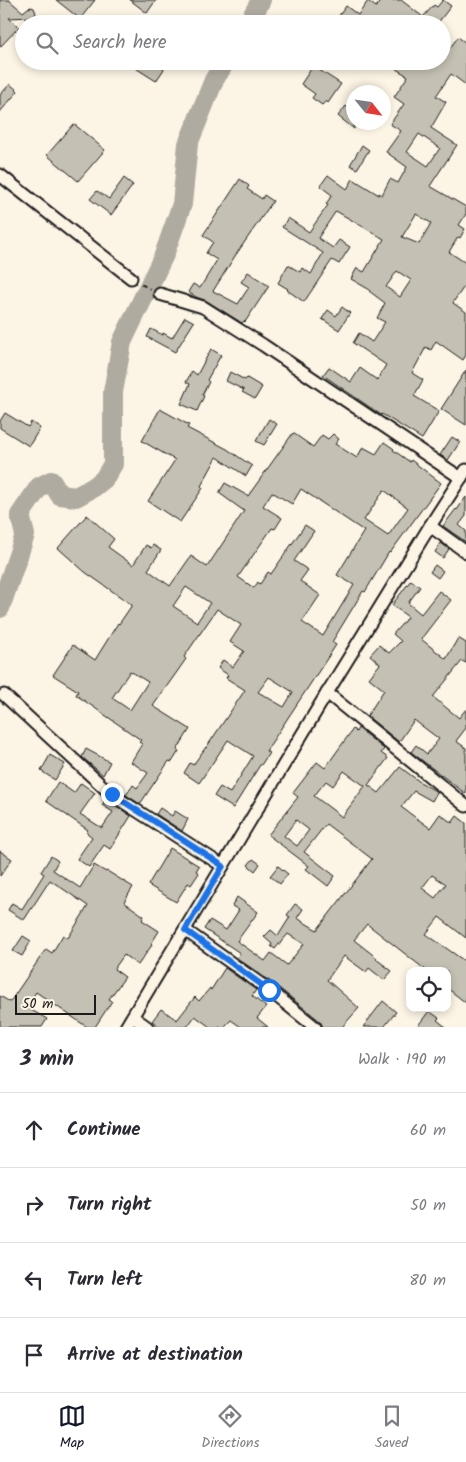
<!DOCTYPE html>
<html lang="en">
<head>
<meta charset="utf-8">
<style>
	body { margin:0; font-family:Kalam,sans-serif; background:#f7f7f7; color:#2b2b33 }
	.controls { position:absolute; right:15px; bottom:15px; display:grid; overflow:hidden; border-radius:10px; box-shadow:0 2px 8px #0003 }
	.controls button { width:45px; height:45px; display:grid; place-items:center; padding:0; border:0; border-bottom:1px solid #e1e1e2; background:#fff; color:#2b2b33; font:25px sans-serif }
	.compass { position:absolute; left:346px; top:85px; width:45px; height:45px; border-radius:50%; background:#fff; box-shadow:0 2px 8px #0003; rotate:120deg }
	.scale { position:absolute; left:15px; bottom:12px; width:81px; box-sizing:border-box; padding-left:5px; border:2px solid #1c1c1c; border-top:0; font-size:14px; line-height:18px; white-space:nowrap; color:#1c1c1c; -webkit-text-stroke:4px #fcf5e5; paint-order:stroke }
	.stop { position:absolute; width:15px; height:15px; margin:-11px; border:4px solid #1a73e8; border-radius:50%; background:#fff }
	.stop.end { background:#1a73e8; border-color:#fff; box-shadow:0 1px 5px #0008 }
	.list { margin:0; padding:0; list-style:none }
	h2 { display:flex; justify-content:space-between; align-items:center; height:65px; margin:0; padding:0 20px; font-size:21px }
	h2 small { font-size:16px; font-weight:400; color:#7c7c81 }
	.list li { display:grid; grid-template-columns:32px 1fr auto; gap:15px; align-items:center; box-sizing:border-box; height:75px; padding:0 20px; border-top:1px solid #e1e1e2 }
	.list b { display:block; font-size:19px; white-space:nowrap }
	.list em { font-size:16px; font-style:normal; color:#7c7c81 }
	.icon { flex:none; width:28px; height:28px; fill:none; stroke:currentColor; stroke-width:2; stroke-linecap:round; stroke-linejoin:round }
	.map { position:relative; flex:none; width:466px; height:1027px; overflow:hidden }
	.search { position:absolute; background:#fff; box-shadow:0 2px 8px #0003; left:15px; right:15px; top:15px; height:55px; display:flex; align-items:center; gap:12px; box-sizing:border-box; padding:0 18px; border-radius:28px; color:#7c7c81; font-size:19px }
	.sheet { height:365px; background:#fff }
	nav { display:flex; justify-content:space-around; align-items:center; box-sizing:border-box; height:70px; border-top:1px solid #e1e1e2; background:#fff; font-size:14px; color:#7c7c81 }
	nav a { display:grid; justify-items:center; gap:2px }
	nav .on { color:#111827 }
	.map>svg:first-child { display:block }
</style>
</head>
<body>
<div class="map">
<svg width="466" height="1027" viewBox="0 0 466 1027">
	<rect width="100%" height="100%" fill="#fcf5e5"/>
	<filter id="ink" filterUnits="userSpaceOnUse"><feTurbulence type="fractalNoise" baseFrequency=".02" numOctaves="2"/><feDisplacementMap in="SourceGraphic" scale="10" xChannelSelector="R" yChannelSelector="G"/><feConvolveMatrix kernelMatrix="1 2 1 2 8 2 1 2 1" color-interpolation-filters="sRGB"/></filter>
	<g filter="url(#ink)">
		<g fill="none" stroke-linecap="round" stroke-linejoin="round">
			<g stroke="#b0aba1" stroke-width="20">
				<path d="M 248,24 L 261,0"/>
				<path d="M 0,608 L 25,535 L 20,515 L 39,487 L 51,481 L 60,495 L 76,497 L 94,487 L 104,479 L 113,464 L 113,392 L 122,342 L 164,255 L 182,204 L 188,144 L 214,80 L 226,61"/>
			</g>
		</g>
		<g fill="#c4c0b3" stroke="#1c1c1c" fill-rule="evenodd">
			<path d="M 0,0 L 9,0 L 23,12 L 28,8 L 31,7 L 34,8 L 36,13 L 34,16 L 31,17 L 9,18 L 19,27 L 0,47 Z"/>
			<path d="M 56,0 L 95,0 L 80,19 Z"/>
			<path d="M 130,0 L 156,0 L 147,13 Z"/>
			<path d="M 381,0 L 401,0 L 423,17 L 434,5 L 437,7 L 443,0 L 451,6 L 437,24 L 333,24 L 346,6 L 358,15 L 368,1 L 376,7 Z"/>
			<path d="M 458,37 L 466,43 L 466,85 L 451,74 L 436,96 L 446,102 L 431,128 L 457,145 L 430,186 L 466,207 L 466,214 L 459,225 L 465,229 L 460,238 L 458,237 L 449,252 L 466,263 L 466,284 L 454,301 L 453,303 L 466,312 L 466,355 L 463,360 L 436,341 L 431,350 L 426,347 L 412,373 L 423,380 L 414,396 L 439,411 L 422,439 L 382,414 L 381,415 L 323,375 L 329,367 L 351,382 L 360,368 L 377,380 L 386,365 L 353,343 L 359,333 L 372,342 L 385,322 L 377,318 L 385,303 L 369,291 L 370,290 L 351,279 L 357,268 L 364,272 L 384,239 L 336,211 L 318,238 L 333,248 L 339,240 L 350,247 L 339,264 L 332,260 L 304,302 L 287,290 L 288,289 L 278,283 L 288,265 L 300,272 L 302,268 L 311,274 L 323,253 L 282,227 L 288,218 L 309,232 L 328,205 L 326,204 L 332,195 L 320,186 L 328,175 L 347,189 L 353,179 L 379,195 L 379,193 L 382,195 L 390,179 L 398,183 L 407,167 L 386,152 L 401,131 L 390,124 L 404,104 L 394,97 L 408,76 L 396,69 L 400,61 L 442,61 L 442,42 L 450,48 ZM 419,134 L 440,148 L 428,166 L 407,152 ZM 416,214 L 431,223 L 419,244 L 402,237 ZM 397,271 L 411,280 L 400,297 L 386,287 Z"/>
			<path d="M 138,61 L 151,61 L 164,69 L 156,81 L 134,67 Z"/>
			<path d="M 313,66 L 341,84 L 328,103 L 326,101 L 322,105 L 312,98 L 315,94 L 301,84 Z"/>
			<path d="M 10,84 L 18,91 L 0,112 L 0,95 Z"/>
			<path d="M 346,106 L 354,112 L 354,129 L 338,116 Z"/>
			<path d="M 74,124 L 105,150 L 78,181 L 47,155 Z"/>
			<path d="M 362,145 L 369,150 L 357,169 L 350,165 Z"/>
			<path d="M 124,178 L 133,185 L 111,215 L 90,199 L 97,191 L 109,199 Z"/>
			<path d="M 240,179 L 249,186 L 247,189 L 262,199 L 264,195 L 273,201 L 235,256 L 213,291 L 238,304 L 249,287 L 241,282 L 248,272 L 269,286 L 245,322 L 244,321 L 242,323 L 207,301 L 196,297 L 188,292 L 193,284 L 200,288 L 217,260 L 206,253 L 213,242 L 203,235 Z"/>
			<path d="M 342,307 L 350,313 L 339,330 L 322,319 L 328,310 L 336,316 Z"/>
			<path d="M 185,317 L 194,322 L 175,352 L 147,337 L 151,329 L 163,335 L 163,333 L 172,338 Z"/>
			<path d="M 211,349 L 221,355 L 207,380 L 209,382 L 202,395 L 204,396 L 197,411 L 181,404 L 190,384 L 186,382 L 192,371 L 197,375 Z"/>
			<path d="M 466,370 L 466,425 L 441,409 Z"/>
			<path d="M 230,372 L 245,380 L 247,378 L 262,387 L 255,399 L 242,392 L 244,390 L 226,381 Z"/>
			<path d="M 160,409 L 189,425 L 187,428 L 227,449 L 252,466 L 246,476 L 217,457 L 201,486 L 203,488 L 180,522 L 148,501 L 175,460 L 142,441 Z"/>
			<path d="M 5,413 L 28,427 L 31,422 L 40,428 L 29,446 L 0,428 L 0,421 Z"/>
			<path d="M 269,419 L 277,424 L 264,445 L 256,441 Z"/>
			<path d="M 293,433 L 313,447 L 322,435 L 328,439 L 333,434 L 339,439 L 335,444 L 357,458 L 363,447 L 376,454 L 384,442 L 394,449 L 393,450 L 410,462 L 411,460 L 441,483 L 390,553 L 389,552 L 365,592 L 363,591 L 332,642 L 336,645 L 266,751 L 269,753 L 261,765 L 260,765 L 233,808 L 214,796 L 220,787 L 230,793 L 253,756 L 228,740 L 199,783 L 184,773 L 190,763 L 193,765 L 206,747 L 206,748 L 245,690 L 226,678 L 228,675 L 218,668 L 223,660 L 233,667 L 244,651 L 230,642 L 241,625 L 217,609 L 184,657 L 186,659 L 153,706 L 190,729 L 177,750 L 179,751 L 172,762 L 169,761 L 140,804 L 126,795 L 133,785 L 137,788 L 148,773 L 131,762 L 142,744 L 139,742 L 141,740 L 76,695 L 78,691 L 53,675 L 73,645 L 95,660 L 118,623 L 119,624 L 132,605 L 85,572 L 58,548 L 87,515 L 114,539 L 108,547 L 133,565 L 146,545 L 151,548 L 153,545 L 161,550 L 148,570 L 170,586 L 191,556 L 207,567 L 244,511 L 219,493 L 225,483 L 248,496 ZM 301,489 L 364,531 L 337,575 L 354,585 L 323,636 L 302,622 L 320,595 L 300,581 L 308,570 L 294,561 L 314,531 L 305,525 L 271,574 L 268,572 L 260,584 L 258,582 L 254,588 L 238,577 L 272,528 L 275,529 L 282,518 L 263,506 L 272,492 L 292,504 ZM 384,490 L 408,508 L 388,536 L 364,520 ZM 186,587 L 210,603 L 197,622 L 173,606 ZM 130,671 L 148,682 L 130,710 L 112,698 ZM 269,677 L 293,692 L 284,707 L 258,692 Z"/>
			<path d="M 452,437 L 460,442 L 448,460 L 440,455 Z"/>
			<path d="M 466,497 L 466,516 L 459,525 L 466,531 L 466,542 L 443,526 L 456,509 L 457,510 Z"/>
			<path d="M 441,543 L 449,549 L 443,558 L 435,552 Z"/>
			<path d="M 435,565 L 443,571 L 438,578 L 430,572 Z"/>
			<path d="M 411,580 L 420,587 L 408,603 L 421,614 L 439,591 L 451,600 L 421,639 L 446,659 L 458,638 L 466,643 L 466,663 L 462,661 L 433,697 L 459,718 L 466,709 L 466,728 L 456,741 L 466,748 L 466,794 L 411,752 L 416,745 L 427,754 L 439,739 L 414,720 L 399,742 L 367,716 L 384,690 L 369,678 L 380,664 L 370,655 L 379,645 L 389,653 L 401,641 L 393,634 L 408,617 L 392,605 Z"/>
			<path d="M 358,728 L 384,749 L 381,753 L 388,758 L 368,785 L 379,793 L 400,767 L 420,782 L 437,792 L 432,801 L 414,791 L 401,807 L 430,828 L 440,814 L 452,823 L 457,816 L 466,823 L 466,938 L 439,917 L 426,934 L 466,962 L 466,1003 L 447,988 L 447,971 L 427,971 L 367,924 L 354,940 L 377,958 L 376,959 L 392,971 L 384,980 L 369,968 L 366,972 L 344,956 L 327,980 L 359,1008 L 342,1027 L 323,1027 L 320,1021 L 274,984 L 237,958 L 240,953 L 204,929 L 210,920 L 226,930 L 239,910 L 232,906 L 237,897 L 258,912 L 237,941 L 265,961 L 271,953 L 287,965 L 304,944 L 288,934 L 275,949 L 271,946 L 272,944 L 264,937 L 271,930 L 278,936 L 290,917 L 287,915 L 295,904 L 303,909 L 297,918 L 317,930 L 372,859 L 326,824 L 304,852 L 335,876 L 328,886 L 306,869 L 309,866 L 268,835 L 298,797 L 293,793 L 317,762 L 325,768 L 353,729 L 356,732 ZM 344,771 L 365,786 L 342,817 L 314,796 L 326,781 L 333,786 ZM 296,820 L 309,830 L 297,846 L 284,836 ZM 432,875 L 446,884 L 435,898 L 422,888 Z"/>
			<path d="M 86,749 L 110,762 L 103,775 L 82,757 Z"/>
			<path d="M 50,755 L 65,764 L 55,780 L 41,771 Z"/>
			<path d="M 58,782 L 74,793 L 81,783 L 95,793 L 80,814 L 102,828 L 113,812 L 102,805 L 106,799 L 131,816 L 110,849 L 104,845 L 89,867 L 77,859 L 92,837 L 86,832 L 88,830 L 46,801 Z"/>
			<path d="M 160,808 L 172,816 L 175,811 L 188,819 L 182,831 L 156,814 Z"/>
			<path d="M 170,848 L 199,866 L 196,871 L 199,873 L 191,885 L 188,883 L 176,902 L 148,885 Z"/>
			<path d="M 0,851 L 12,859 L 0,876 Z"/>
			<path d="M 51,856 L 58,861 L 53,870 L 80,888 L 94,865 L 106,872 L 107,871 L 133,887 L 124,902 L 144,916 L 142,920 L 159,931 L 151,944 L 152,945 L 138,965 L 124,955 L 114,969 L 125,977 L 109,999 L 112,1001 L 95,1027 L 87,1027 L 36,992 L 26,1007 L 47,1019 L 42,1027 L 0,1027 L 0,996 L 10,1002 L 46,949 L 52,953 L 63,935 L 68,938 L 88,906 L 50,880 L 24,920 L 8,910 L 12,903 L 22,909 L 44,874 L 41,872 Z"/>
			<path d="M 253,859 L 260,864 L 255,871 L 248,865 Z"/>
			<path d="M 278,866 L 288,874 L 280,884 L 270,876 Z"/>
			<path d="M 23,936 L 31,941 L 22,956 L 13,951 Z"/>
			<path d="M 225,968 L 256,990 L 252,996 L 266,1007 L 257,1018 L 268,1027 L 241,1027 L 231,1020 L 224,1027 L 210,1027 L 195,1016 L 187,1027 L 160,1027 L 152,1021 L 161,1009 L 177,1020 L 195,997 L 199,1001 L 210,988 L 211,990 Z"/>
			<path d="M 383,1001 L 396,1012 L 384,1027 L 363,1027 Z"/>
			<path d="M 429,1011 L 439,1018 L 437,1020 L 446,1027 L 417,1027 Z"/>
		</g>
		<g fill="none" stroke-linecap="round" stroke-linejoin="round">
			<g stroke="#1c1c1c" stroke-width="15">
				<g id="minor">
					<path d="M 0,175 L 131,278"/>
					<path d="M 160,294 L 203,307 L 263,345 L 461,478"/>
					<path d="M 430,526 L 466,552"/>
					<path d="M 327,693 L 466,806"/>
					<path d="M 4,695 L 111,794 L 223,866"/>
					<path d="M 185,930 L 269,990 L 315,1027"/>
					<path d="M 133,1017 L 147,1027"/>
					<path d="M 126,1027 L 327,693 L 430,526 L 466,470"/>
				</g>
			</g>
			<path stroke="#1c1c1c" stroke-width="2" stroke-dasharray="5 4" stroke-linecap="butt" d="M 141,284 L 150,289"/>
			<use href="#minor" stroke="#fcf5e5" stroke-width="11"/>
		</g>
	</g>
	<g fill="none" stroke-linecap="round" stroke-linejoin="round" filter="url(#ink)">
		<path stroke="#1a73e8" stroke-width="6" d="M 112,794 L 223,866 L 185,930 L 269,990"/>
	</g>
</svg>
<div class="controls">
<button><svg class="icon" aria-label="locate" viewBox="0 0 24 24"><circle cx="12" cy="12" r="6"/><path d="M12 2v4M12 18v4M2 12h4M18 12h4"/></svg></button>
</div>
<svg class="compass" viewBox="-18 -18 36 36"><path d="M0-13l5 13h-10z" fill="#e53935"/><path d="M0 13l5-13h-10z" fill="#7c7c81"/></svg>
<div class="scale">50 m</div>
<div class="stop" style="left:269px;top:990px"></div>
<div class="stop end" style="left:112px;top:794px"></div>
<div class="search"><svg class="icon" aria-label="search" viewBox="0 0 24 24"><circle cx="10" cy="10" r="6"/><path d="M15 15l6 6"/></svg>Search here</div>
</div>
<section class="sheet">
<h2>3 min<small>Walk · 190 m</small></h2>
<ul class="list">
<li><svg class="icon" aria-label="ahead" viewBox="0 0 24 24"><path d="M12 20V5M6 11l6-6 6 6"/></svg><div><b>Continue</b></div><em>60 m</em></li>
<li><svg class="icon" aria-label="right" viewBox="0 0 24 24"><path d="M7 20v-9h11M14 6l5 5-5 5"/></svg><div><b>Turn right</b></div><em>50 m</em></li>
<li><svg class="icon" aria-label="left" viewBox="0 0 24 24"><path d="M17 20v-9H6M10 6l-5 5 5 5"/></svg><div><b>Turn left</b></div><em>80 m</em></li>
<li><svg class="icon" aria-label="arrive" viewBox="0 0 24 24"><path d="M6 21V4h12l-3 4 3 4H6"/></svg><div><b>Arrive at destination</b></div></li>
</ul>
</section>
<nav>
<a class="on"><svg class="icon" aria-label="map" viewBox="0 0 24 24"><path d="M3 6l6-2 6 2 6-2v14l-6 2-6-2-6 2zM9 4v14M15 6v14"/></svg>Map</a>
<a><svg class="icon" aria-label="directions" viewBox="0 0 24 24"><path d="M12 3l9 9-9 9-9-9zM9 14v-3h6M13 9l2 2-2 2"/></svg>Directions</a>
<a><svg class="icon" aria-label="saved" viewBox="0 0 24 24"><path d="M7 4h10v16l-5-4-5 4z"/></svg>Saved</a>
</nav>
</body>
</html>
